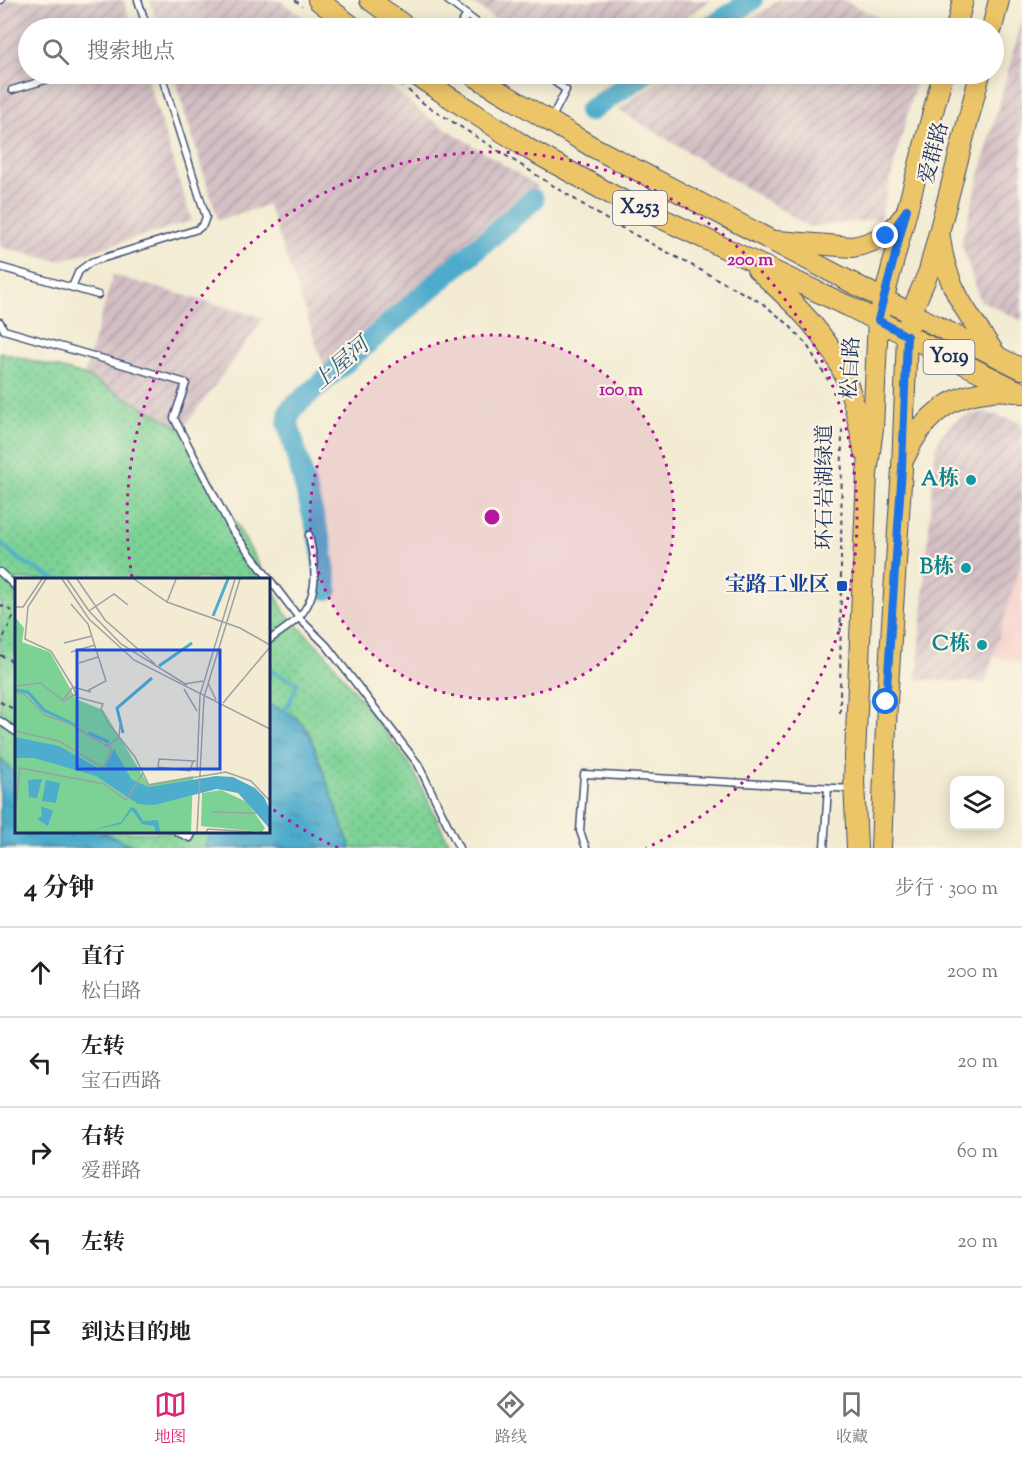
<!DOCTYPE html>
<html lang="zh">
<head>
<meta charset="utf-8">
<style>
	body { margin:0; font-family:"Sorts Mill Goudy","Noto Serif SC",serif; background:#f2f2f2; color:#202124 }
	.controls { position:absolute; right:18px; bottom:18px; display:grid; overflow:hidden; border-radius:12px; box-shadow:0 3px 15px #0003 }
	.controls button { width:54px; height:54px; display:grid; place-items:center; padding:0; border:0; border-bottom:2px solid #e0e0e0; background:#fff; color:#202124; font:30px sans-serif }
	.stop { position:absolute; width:18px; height:18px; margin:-14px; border:4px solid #1a73e8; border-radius:50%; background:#fff }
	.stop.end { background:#1a73e8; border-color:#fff; box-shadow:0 2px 6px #0008 }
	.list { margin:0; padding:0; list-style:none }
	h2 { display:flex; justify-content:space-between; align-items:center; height:78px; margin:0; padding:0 24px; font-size:26px }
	h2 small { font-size:20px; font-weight:400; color:#757577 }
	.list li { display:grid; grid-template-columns:39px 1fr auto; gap:18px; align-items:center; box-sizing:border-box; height:90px; padding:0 24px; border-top:2px solid #e0e0e0 }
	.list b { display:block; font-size:22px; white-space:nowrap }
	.list p { margin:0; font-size:20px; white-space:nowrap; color:#757577 }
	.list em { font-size:20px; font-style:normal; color:#757577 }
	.icon { flex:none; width:33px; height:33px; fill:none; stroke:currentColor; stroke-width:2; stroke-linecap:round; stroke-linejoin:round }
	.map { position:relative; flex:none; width:1022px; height:848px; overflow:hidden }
	.search { position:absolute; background:#fff; box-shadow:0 3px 15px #0003; left:18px; right:18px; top:18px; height:66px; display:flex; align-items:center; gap:15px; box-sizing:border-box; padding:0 21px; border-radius:33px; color:#757577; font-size:22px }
	.sheet { height:528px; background:#fff }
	nav { display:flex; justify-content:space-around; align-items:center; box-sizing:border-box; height:84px; border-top:2px solid #e0e0e0; background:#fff; font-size:16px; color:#757577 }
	nav a { display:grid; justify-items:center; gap:3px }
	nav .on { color:#db2777 }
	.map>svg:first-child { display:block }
</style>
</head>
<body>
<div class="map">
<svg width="1022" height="848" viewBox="0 0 1022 848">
	<defs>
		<pattern id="industrial-furrows" width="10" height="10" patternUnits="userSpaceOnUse" patternTransform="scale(1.5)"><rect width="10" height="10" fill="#d2bec3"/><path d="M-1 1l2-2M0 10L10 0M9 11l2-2" fill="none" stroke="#aa9ba2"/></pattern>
		<pattern id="park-dots" width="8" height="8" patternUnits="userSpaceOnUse" patternTransform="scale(1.5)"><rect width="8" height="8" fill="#7cd295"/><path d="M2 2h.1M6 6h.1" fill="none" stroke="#65ab7d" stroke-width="1.8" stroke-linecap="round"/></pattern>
		<pattern id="water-ripples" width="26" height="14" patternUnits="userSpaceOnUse" patternTransform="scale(1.5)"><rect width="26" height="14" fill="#4eaccc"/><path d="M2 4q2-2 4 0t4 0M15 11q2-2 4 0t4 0" fill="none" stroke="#408ca9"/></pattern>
	</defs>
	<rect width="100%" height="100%" fill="#fcf5e5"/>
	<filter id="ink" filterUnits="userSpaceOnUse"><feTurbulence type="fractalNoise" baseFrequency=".0167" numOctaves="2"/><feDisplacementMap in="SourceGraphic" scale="12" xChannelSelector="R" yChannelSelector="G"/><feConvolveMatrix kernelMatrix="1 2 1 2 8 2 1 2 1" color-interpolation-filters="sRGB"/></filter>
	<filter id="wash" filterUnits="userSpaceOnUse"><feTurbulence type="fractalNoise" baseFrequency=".008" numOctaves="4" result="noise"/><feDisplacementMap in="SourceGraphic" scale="24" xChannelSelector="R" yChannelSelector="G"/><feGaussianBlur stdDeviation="1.35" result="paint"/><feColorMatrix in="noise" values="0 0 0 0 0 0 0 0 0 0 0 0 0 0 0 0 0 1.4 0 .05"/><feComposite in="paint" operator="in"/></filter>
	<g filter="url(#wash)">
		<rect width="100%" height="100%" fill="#f3ecd3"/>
		<path fill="#f7d0cc" d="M 1022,559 L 1022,664 L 993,656 Z"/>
		<g fill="url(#industrial-furrows)">
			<path d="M 0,0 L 124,0 L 132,28 L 28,28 L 28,74 L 146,74 L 192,221 L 58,261 L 0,247 Z"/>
			<path d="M 279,0 L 317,28 L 159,28 L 150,1 Z"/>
			<path d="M 468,0 L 711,0 L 669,28 L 507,28 Z"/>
			<path d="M 779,0 L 843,0 L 901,28 L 737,28 Z"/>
			<path d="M 1022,19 L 1022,321 L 980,300 L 961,243 Z"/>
			<path d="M 173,74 L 374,74 L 431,119 L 539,187 L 325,369 L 268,205 L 218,220 Z"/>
			<path d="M 670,74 L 918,74 L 880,219 L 809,227 L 618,109 Z"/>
			<path d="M 113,275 L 264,318 L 183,429 L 84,375 Z"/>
			<path d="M 985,412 L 1022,423 L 1022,559 L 985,683 L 917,679 L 935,452 L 939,439 L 947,428 L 958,419 L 971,414 Z"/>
		</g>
		<path fill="url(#park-dots)" stroke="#4c807a" stroke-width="1.5" d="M 0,352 L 84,375 L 183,429 L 267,579 L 16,580 L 16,832 L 268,832 L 269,582 L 285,613 L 325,653 L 411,766 L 451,848 L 0,848 Z"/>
		<g fill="url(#water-ripples)" stroke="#346e95" stroke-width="1.5">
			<path d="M 269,704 C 289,712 298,716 310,735 L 351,848 L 204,848 L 211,832 L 268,832 Z"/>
			<path d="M 0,758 L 16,775 L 16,832 L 102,832 L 139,848 L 0,848 Z"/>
		</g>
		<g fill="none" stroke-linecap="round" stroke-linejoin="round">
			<g stroke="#4eaccc" stroke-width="4">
				<path d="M 0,542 C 15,560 36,569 57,580"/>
				<path d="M 268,670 L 298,683 L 286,710"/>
			</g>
			<g stroke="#4eaccc" stroke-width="22">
				<path d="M 710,28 L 752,0"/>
				<path d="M 589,111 L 644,74"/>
				<path d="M 327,589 L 321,544 L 288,424 L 290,410 L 533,200"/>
			</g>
		</g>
	</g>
	<g filter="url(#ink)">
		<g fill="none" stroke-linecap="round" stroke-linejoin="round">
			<g stroke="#3b4b70" stroke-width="9">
				<g id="lane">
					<path d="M 0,0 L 1,0"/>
					<path d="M 138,0 L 147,28"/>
					<path d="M 447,0 L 484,28"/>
					<path d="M 458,28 L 467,15"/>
					<path d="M 544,74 L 566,90 L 551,119"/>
					<path d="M 12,90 L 66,74"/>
					<path d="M 0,267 L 98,295"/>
					<path d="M 72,287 L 79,271 L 91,262 L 198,229 L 203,225 L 206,217 L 161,74"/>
					<path d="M 0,322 L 4,330 L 186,383 L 174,418 L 232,530 L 299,618 L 327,646 L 418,764 L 459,848"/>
					<path d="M 0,572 L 16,587"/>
					<path d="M 268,641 C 278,633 291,626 299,617 C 321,593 315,564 309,535"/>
					<path d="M 0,721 L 16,732"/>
					<path d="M 177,832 L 190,838 L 193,832"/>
					<path d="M 586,848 L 580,831 L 584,774 L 852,789"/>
					<path d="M 824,848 L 828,788"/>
				</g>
			</g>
			<g stroke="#3b4b70" stroke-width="22">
				<g id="primary">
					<path d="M 318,0 L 354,28"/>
					<path d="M 370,0 L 408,28"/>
					<path d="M 956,28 L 963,0"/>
					<path d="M 992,28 L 999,0"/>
					<path d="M 414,74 L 532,151 L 618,198 L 848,306 L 1022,393"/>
					<path d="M 471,74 L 591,146 L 883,299 L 1022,369"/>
					<path d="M 940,237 C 945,286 969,316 996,355"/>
					<path d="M 778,241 L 852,247 C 874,243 890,235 903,217"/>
					<path d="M 757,269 C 784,294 815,322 834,354 C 851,384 858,418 864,451"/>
					<path d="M 905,457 C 920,421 947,396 986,392 C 995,390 1005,390 1014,392"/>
					<path d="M 857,848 L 854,781 L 867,474 L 873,428 L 878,320 L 943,74"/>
					<path d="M 881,848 L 887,702 L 902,468 L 907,336 L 911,313 L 929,271 L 980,74"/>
				</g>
			</g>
			<g stroke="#3b4b70" stroke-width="2" stroke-dasharray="4.5 4.5" stroke-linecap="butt">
				<path d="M 295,0 L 302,6"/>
				<path d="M 387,74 L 403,87"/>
				<path d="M 408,90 L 423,103 L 609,221 L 762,303 L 788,324 L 807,345 L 828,380"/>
				<path d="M 0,605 L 16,613"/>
				<path d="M 0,645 L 15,613"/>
				<path d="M 0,655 L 16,663"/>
				<path d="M 0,702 L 16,710"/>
				<path d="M 840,713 L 842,425"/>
			</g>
			<use href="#lane" stroke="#fff" stroke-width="6"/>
			<use href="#primary" stroke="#edc569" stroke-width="20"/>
		</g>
	</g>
	<g fill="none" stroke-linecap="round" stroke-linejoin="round" filter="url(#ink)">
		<path stroke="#1a73e8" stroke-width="8" d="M 886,236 L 896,226 L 907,209 L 878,320 L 907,336 L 902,468 L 886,702"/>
	</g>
	<circle cx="492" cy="517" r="182" fill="#b5179e" fill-opacity=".12"/>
	<g fill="none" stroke="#b5179e" stroke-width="3" stroke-dasharray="3 6">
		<circle cx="492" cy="517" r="182"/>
		<path d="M338 848A365 365 0 0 1 270 807M132 577A365 365 0 1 1 646 848"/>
	</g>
	<g fill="#0f9aa8" stroke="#fcf5e5" stroke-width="2">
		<circle cx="971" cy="480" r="6"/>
		<circle cx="966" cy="568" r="6"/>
		<circle cx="982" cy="645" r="6"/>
	</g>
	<rect fill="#1a4fb4" stroke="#fcf5e5" stroke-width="2" x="836" y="580" width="12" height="12" rx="3"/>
	<g text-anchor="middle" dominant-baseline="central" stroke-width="4.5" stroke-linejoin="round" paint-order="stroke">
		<g fill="#fcf5e5" stroke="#5e6a86" stroke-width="1.5">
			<rect x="613" y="191" width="54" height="34" rx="4.5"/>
			<rect x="923.5" y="340" width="51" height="34" rx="4.5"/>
		</g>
		<g font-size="20" font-weight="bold" fill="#1b2f5e">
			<text x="640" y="208">X253</text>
			<text x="949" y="357">Y019</text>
		</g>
		<g font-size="21" fill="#1b2f5e" stroke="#fcf5e5">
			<text transform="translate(935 153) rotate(-75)">爱群路</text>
			<text transform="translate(852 368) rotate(-87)">松白路</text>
			<text transform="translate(826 487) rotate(-90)">环石岩湖绿道</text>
		</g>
		<g font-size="21" font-weight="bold" fill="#0d838f" stroke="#fcf5e5" text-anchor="end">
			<text x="959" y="480">A栋</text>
			<text x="954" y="568">B栋</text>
			<text x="970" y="645">C栋</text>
		</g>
		<g font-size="21" font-weight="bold" fill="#164399" stroke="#fcf5e5" text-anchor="end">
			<text x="830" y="586">宝路工业区</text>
		</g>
		<g font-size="22" font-style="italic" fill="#2d5b84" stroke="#fcf5e5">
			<text transform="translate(342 365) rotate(-41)">上屋河</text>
		</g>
	</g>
	<g transform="translate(15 578)">
		<rect width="255" height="255" fill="#f3ecd3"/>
		<path d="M 0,39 L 9,50 L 7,64 L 35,74 L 61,121 L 88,132 L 133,206 L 178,198 L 176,254 L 0,254 ZM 206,212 L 232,224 L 250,250 L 247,254 L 186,248 L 187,215 Z" fill="#7cd295"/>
		<path d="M 0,159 L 44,168 L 88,193 L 99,171 L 117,202 L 134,209 L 201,198 L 218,199 L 240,210 L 249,219 L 255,232 L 255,251 L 223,215 L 202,211 L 139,227 L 123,226 L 81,198 L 19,180 L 0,180 ZM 27,201 L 22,220 L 14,219 L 13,202 ZM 31,202 L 45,205 L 41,225 L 27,223 ZM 26,228 L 38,233 L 33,248 L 22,241 L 27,238 ZM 116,229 L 121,231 L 128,243 L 143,242 L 145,254 L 141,254 L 139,248 L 127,246 L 117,232 L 106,246 L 70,254 L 106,244 Z" fill="#4eaccc"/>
		<path fill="none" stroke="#4eaccc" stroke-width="3" d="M 198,38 L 213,1M 144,88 L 177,65M 0,112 L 13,114 L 29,132 L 62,148M 73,155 L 94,164M 108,155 L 102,130 L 137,100"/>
		<path fill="none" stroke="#9da0a4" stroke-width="1.5" d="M 31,1 L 13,29 L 10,61 L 36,73 L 58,109 L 76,114M 47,1 L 74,41 L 119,82 L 255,151M 52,1 L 74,33 L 106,66 L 172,107M 62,1 L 90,42 L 140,86M 119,1 L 152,24 L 225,50 L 255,67M 152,24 L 161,1M 56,26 L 73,46 L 91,103 L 72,113M 0,29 L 8,29 L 27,1M 74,33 L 99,16 L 113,27M 49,65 L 77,58M 56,74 L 80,67M 64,85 L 83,79M 193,105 L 201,122M 169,106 L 188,103M 0,108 L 25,105 L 49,123 L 61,116M 169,111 L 182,133M 0,115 L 9,116 L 30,137 L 55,146 L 97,171 L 88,190 L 44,163 L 0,153M 47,123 L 58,109 L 62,119 L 88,126 L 86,131 L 94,146 L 120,179 L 134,207 L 211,194 L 236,203 L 255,223M 208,125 L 255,69M 91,166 L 94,167 L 104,159 L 105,147M 178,183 L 175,193 L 143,189 L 144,181 L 179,183 L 181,183M 182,193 L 185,117 L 220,1M 197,234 L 241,235M 0,236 L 5,190 L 89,206 L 111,222 L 128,195M 182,254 L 189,119 L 225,1M 191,254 L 193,251 L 238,254"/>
		<path fill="#1d4ed8" fill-opacity="0.15" stroke="#1d4ed8" stroke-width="3" d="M 62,72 L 205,72 L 205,191 L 62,191 Z"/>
		<rect width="255" height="255" fill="none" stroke="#1b2f5e" stroke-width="3"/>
	</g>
	<circle cx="492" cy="517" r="9" fill="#b5179e" stroke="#fcf5e5" stroke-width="3"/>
	<g font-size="18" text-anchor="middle" font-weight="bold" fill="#b5179e" stroke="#fcf5e5" stroke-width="4.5" stroke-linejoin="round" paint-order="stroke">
		<text x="750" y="265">200 m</text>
		<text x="621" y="395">100 m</text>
	</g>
</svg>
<div class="controls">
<button><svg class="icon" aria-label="layers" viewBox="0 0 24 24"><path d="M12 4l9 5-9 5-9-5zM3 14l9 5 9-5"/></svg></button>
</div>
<div class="stop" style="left:886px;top:702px"></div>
<div class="stop end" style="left:886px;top:236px"></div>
<div class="search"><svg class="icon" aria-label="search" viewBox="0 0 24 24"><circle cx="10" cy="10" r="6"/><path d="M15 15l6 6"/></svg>搜索地点</div>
</div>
<section class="sheet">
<h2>4 分钟<small>步行 · 300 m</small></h2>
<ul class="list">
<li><svg class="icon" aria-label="ahead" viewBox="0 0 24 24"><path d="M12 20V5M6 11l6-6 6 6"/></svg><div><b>直行</b><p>松白路</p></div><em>200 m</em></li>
<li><svg class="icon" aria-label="left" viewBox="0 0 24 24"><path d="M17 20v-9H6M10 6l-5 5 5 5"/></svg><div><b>左转</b><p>宝石西路</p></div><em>20 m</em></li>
<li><svg class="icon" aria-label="right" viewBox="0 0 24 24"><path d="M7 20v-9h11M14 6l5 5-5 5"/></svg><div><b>右转</b><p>爱群路</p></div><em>60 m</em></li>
<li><svg class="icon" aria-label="left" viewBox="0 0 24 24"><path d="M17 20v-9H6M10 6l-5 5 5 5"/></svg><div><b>左转</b></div><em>20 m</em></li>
<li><svg class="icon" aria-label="arrive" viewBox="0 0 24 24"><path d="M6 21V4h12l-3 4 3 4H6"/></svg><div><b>到达目的地</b></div></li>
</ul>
</section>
<nav>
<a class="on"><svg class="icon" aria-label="map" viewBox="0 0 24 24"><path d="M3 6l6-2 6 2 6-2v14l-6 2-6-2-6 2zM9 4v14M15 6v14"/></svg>地图</a>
<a><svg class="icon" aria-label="directions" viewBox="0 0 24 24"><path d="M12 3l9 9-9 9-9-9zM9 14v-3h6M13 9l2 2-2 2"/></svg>路线</a>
<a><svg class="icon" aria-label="saved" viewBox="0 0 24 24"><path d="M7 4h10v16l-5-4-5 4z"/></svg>收藏</a>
</nav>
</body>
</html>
